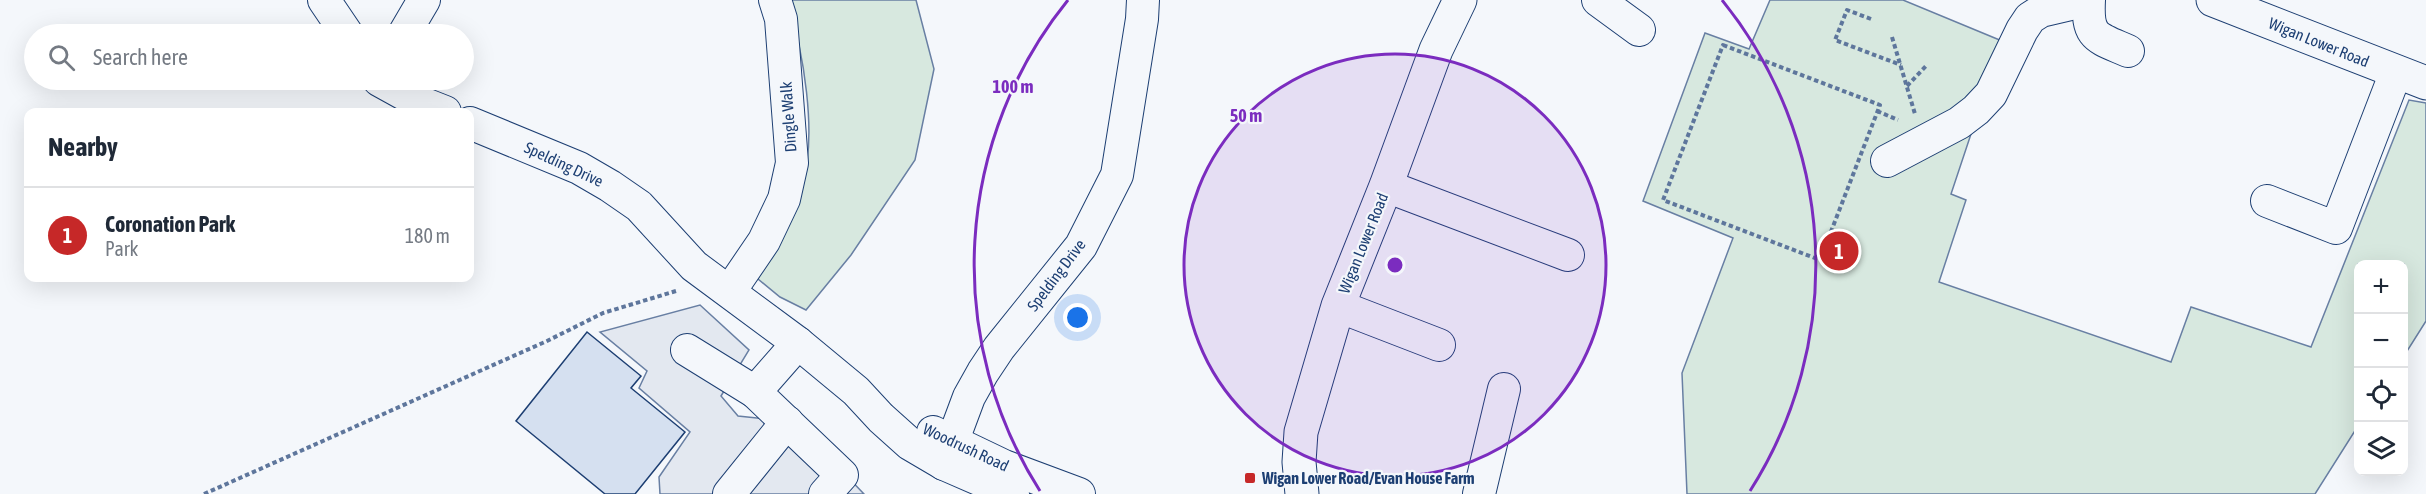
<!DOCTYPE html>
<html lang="en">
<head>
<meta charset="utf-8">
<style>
	body { margin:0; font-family:"Asap Condensed",sans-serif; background:#f2f2f3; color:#1f2937 }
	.controls { position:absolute; right:18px; bottom:18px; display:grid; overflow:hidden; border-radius:12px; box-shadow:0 6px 24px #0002 }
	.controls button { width:54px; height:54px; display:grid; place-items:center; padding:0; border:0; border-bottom:2px solid #e0e1e3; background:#fff; color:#1f2937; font:30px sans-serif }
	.you { position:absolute; left:1078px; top:318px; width:21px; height:21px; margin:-15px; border:4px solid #fff; border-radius:50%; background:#1a73e8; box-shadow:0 0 0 9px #1a73e833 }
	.badge { display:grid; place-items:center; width:39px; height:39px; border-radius:50%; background:#c62828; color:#fff; font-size:20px; font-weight:700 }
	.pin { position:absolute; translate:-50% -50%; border:3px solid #fff; box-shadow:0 2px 6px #0006 }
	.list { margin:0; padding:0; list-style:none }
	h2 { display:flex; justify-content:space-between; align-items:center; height:78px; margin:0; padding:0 24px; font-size:26px }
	h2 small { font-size:20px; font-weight:400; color:#747a83 }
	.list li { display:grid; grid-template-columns:39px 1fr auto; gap:18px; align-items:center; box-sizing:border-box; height:96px; padding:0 24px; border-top:2px solid #e0e1e3 }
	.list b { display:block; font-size:22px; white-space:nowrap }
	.list p { margin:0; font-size:20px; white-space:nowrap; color:#747a83 }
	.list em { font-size:20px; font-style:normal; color:#747a83 }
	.icon { flex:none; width:33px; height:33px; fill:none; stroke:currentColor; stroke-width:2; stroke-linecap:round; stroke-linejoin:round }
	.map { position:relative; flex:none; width:2426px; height:494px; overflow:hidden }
	.search { position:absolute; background:#fff; box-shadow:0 6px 24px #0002; left:24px; top:24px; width:450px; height:66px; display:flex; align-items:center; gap:15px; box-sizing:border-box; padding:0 21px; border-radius:33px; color:#747a83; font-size:22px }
	.panel { position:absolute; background:#fff; box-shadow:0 6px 24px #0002; left:24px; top:108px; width:450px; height:174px; border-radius:12px }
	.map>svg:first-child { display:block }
</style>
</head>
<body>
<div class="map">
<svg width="2426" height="494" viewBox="0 0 2426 494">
	<rect width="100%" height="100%" fill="#f4f7fb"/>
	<g fill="#d7e8df" stroke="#687fa3" stroke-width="1.5">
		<path d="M 787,0 L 916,0 L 934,69 L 915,160 L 851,255 L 806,310 L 780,297 L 758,279 C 769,246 792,217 802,184 C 818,135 803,49 787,0 Z"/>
		<path d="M 1770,0 L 1903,0 L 2002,41 L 1951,194 L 1966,200 L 1939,282 L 2171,362 L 2191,307 L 2311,347 L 2409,100 L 2426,103 L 2426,321 L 2404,356 L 2404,264 L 2358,264 L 2358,426 L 2315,494 L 1687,494 L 1682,373 L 1733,238 L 1643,201 L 1705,33 L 1749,49 Z"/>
	</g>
	<path fill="#e3e8f0" stroke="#687fa3" stroke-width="1.5" d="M 700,305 L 749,350 L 721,396 L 738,416 L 795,422 L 864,494 L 660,494 L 659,477 L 690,432 L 639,388 L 647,371 L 600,332 Z"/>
	<path fill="#d5e0f0" stroke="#1d3f73" stroke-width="1.5" d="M 587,332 L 641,376 L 631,388 L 685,432 L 635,494 L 605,494 L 516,421 Z"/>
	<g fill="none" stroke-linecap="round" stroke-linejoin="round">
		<g stroke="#1d3f73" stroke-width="34">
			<g id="minor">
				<path d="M 324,0 L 347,34"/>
				<path d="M 1598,0 L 1639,30"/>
				<path d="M 2089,0 C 2087,38 2096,37 2128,51"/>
				<path d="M 404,34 L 424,0"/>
				<path d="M 379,80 L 417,101 L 445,112"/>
				<path d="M 470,123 L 579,168 L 610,186 L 639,206 L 694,266 L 798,343 L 856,391 L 881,418 L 910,444 L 944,464 L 1013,494"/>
				<path d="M 1887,161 L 1959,123 L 1976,110 L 1991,94 L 2022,30 L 2030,18 L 2041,11 L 2088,0"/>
				<path d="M 1386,186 L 1568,255"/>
				<path d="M 2267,201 L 2336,228 L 2396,72"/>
				<path d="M 730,291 L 764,241 L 784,199 L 792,163 L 781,19 L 775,0"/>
				<path d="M 1338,306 L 1439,345"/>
				<path d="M 798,343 L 755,392 L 842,475 L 825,494"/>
				<path d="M 687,350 L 755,392"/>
				<path d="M 933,432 L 1004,466 L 1079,494"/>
				<path d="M 944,464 L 969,397 L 983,372 L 999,348 L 1081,246 L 1117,175 L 1142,19 L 1143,0"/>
				<path d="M 729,494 L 787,422"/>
				<path d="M 1479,494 L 1504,389"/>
			</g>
		</g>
		<g stroke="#1d3f73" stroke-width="35">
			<g id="major">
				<path d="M 2213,0 L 2426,83"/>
				<path d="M 1302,494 L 1299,462 L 1301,432 L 1338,306 L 1386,186 L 1436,50 L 1460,0"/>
			</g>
		</g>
		<g stroke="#5e769c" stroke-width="4" stroke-dasharray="4.5 3" stroke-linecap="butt">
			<path d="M 1871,19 L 1847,10 L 1835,40 L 1901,65"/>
			<path d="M 1892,37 L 1915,114"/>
			<path d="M 1723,45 L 1880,105 L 1820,260 L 1663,200 Z"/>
			<path d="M 1907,86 L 1926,66"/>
			<path d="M 1877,111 L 1898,120"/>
			<path d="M 204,494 L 547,341 L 603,313 L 676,291"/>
		</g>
		<use href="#minor" stroke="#f4f7fb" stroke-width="32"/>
		<use href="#major" stroke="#f4f7fb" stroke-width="33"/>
	</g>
	<circle cx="1395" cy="265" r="211" fill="#7b2cbf" fill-opacity=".12"/>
	<g fill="none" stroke="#7b2cbf" stroke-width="3">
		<circle cx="1395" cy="265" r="211"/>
		<path d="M1040 491A421 421 0 0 1 1068 0M1722 0A421 421 0 0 1 1750 491"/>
	</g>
	<rect fill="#c62828" stroke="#f4f7fb" stroke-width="2" x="1244" y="472" width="12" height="12" rx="3"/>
	<g text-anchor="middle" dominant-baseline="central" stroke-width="4.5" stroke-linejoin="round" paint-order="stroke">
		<g font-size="16" fill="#1d3f73" stroke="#f4f7fb">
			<text transform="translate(2319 42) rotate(22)">Wigan Lower Road</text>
			<text transform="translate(788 117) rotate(-94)">Dingle Walk</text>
			<text transform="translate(564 164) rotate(25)">Spelding Drive</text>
			<text transform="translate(1363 243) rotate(-68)">Wigan Lower Road</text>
			<text transform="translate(1056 275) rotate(-53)">Spelding Drive</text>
			<text transform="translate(966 447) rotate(25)">Woodrush Road</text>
		</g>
		<g font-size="16" font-weight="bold" fill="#1d3f73" stroke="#f4f7fb" text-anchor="start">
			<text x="1262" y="478">Wigan Lower Road/Evan House Farm</text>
		</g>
	</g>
	<circle cx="1395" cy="265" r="9" fill="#7b2cbf" stroke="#f4f7fb" stroke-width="3"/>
	<g font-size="18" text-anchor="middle" font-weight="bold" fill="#7b2cbf" stroke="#f4f7fb" stroke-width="4.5" stroke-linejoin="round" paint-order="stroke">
		<text x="1013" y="93">100 m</text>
		<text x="1246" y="122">50 m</text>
	</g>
</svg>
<div class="controls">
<button>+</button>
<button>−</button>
<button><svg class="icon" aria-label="locate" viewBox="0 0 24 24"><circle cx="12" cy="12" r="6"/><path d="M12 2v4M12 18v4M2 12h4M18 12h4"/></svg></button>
<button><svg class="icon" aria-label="layers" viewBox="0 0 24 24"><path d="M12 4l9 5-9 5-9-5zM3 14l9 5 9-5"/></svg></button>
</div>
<div class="you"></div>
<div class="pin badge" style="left:1839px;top:251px">1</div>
<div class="search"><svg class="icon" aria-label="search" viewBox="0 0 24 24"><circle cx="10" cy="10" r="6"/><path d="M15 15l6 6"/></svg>Search here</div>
<section class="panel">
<h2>Nearby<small></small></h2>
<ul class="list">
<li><span class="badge">1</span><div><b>Coronation Park</b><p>Park</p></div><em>180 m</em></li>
</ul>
</section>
</div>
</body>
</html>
